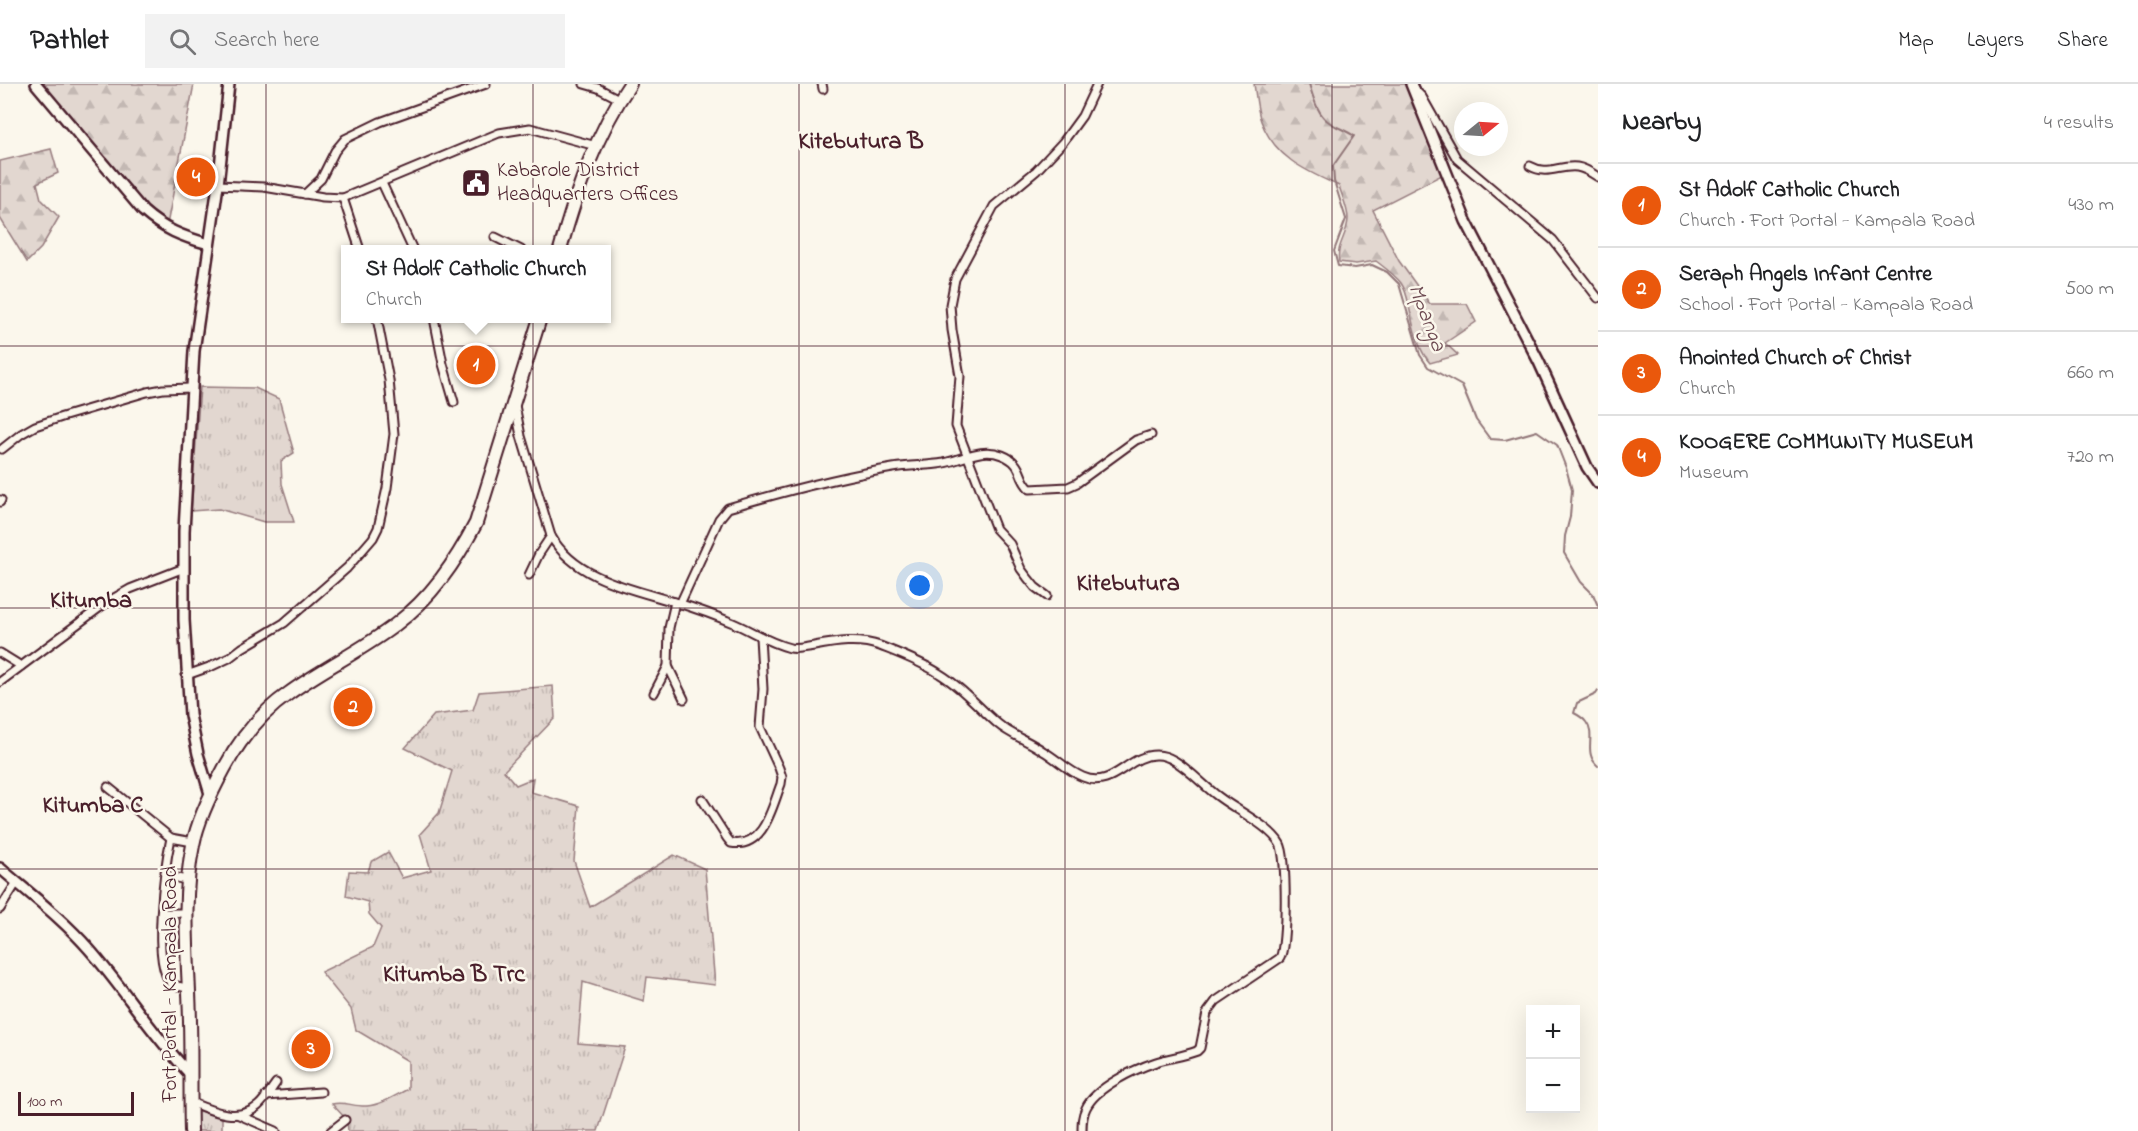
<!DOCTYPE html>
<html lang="en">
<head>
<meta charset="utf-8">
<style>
	body { margin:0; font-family:"Indie Flower",sans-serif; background:#f2f2f2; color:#202124 }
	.controls { position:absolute; right:18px; bottom:18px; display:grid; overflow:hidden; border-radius:0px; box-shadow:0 6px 24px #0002 }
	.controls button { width:54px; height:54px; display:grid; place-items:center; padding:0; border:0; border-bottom:2px solid #e0e0e0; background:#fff; color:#202124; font:30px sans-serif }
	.compass { position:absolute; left:1454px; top:18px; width:54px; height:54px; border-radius:50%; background:#fff; box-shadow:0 6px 24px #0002; rotate:72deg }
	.scale { position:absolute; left:18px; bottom:15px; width:116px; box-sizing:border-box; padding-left:6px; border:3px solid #4a1f2b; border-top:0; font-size:16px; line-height:21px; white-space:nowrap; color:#4a1f2b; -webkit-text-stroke:4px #fbf7ec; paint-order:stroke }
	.you { position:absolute; left:920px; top:502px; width:21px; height:21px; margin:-15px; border:4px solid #fff; border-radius:50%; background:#1a73e8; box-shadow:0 0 0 9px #1a73e833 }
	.badge { display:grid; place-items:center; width:39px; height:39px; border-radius:50%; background:#ea580c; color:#fff; font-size:20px; font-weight:700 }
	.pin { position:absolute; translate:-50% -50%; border:3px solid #fff; box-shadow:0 2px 6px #0006 }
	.popup { position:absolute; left:341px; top:161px; width:270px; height:78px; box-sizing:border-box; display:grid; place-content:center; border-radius:0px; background:#fff; filter:drop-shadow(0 2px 4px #0005); font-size:20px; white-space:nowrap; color:#757577 }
	.popup b { font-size:22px; color:#202124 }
	.popup::after { content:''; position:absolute; left:50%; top:100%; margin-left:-12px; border:12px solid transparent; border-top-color:#fff }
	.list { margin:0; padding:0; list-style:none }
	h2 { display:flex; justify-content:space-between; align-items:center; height:78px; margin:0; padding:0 24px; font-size:26px }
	h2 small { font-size:20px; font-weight:400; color:#757577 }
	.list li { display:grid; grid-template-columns:39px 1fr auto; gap:18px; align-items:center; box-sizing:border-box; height:84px; padding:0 24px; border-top:2px solid #e0e0e0 }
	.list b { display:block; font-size:22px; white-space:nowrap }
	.list p { margin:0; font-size:20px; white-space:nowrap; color:#757577 }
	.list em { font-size:20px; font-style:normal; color:#757577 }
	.icon { flex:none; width:33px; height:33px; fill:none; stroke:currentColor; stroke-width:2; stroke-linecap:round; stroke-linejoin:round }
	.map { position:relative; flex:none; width:1598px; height:1047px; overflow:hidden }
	header { display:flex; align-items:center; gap:36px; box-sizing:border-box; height:84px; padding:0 30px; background:#fff; border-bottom:2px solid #e0e0e0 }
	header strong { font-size:28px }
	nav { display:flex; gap:33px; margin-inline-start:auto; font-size:21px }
	.search { width:420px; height:54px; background:#f2f2f2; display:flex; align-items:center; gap:15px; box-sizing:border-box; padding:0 21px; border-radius:0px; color:#757577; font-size:22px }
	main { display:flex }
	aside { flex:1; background:#fff }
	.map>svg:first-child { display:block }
</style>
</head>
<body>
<header>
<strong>Pathlet</strong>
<div class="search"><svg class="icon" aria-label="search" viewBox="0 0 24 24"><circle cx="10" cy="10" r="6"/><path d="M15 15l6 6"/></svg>Search here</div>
<nav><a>Map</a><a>Layers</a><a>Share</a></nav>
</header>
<main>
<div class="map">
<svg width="1598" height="1047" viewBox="0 0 1598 1047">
	<defs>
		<pattern id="grass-tufts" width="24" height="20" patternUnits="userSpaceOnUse" patternTransform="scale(1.5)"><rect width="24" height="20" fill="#e2d7d0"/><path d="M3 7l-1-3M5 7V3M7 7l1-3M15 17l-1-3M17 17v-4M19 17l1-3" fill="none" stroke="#c3b8b3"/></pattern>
		<pattern id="forest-firs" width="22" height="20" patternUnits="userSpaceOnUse" patternTransform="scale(1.5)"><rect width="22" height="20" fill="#e2d7d0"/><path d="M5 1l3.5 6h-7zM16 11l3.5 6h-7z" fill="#c3b8b3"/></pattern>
	</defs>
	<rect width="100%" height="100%" fill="#fbf7ec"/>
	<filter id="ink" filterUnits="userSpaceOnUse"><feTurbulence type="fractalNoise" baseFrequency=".0167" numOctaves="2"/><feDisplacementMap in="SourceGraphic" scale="12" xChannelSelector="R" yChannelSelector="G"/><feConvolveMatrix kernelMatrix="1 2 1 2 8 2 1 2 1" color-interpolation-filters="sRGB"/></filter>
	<g filter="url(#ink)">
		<g fill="url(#grass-tufts)" stroke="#967b7e" stroke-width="1.5">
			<path d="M 200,303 L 255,304 L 279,315 L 294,369 L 281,377 L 282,400 L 294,438 L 264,438 L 219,425 L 191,427 Z"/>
			<path d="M 553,602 L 555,634 L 504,687 L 516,701 L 533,694 L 531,708 L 579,722 L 574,777 L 590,823 L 674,771 L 705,785 L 715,901 L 647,893 L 644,917 L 583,898 L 578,959 L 625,963 L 598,1047 L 348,1047 L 347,1036 L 332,1020 C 344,1017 355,1023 367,1022 C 381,1021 396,1011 408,1005 L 408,977 L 356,946 L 351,925 L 321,888 L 373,863 L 381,844 L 369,830 L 368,818 L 346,812 L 349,787 L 368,788 L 371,778 L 388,768 L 402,794 L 431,786 L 420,750 L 439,729 L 452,687 L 405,664 L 434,631 L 473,626 L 479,608 Z"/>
			<path d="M 197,1021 L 222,1031 L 222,1047 L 198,1047 Z"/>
		</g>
		<g fill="url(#forest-firs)" stroke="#967b7e" stroke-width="1.5">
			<path d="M 40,0 L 194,0 L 167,141 L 156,137 Z"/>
			<path d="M 1254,0 L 1407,0 L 1442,91 L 1373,126 L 1399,177 L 1430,220 L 1467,220 L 1476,238 L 1445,259 L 1458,271 L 1430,279 C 1419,267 1414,247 1411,231 C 1408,220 1408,209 1401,199 C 1394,190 1385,184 1376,177 L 1356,180 L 1339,178 C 1336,160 1347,153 1348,135 C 1348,125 1342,112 1339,102 C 1306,87 1275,74 1261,37 C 1257,26 1256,12 1254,0 Z"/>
			<path d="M 51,65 L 58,89 L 37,99 L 41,115 L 59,133 L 41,164 L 27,178 L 0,134 L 0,77 Z"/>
		</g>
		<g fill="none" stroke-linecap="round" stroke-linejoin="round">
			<g stroke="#907477" stroke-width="2">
				<path d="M 1309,0 C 1313,12 1317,30 1329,38 C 1337,44 1346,46 1354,52 L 1333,82 L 1334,97 L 1346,135 L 1334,167 L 1338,182 L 1355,184 L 1372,181 L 1387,188 L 1399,200 L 1420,271 L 1428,283 L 1462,302 L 1476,336 L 1490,355 L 1505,356 L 1537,347 L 1557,361 L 1566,384 L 1572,406 L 1570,433 L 1565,452 L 1564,469 L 1581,498 L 1593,510 L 1598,522"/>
				<path d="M 1598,607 L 1596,610 L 1577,619 L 1574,629 C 1578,631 1583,634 1586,638 C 1597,652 1582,668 1598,682"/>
			</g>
			<g stroke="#4a1f2b" stroke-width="11">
				<g id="minor">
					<path d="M 584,0 L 598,4 L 619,15"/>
					<path d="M 822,0 L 823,5"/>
					<path d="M 1413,4 L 1422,13 L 1457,75 L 1553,156 L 1598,214"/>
					<path d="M 1530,82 C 1548,92 1558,81 1577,83 C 1584,84 1592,89 1598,93"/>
					<path d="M 382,99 L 413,166"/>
					<path d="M 218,101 L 264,103 L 323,113 L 343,114 L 499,49 L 530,44 L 596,62"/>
					<path d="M 305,110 L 321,95 L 335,67 L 345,55 L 380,38 L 486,0"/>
					<path d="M 343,114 L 360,166"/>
					<path d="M 495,153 L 521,166"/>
					<path d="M 434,234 L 443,280 L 454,318"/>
					<path d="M 515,321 L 521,352 L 551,452 C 575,495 632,505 675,518 C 694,524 714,531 733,539 C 752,547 769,559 790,564 C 797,566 806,563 814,562 C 835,558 859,554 880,562 C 900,570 922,578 940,590 C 963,604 978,623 998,640 C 1011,651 1029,657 1043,667 C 1057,675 1068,687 1083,693 C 1113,706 1128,670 1157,671 C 1163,671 1170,674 1175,677 C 1191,687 1204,702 1219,713 C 1236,726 1270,742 1280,760 C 1287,772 1287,861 1280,874 L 1216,917 L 1207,929 L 1200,964 L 1197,967 C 1184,972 1169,974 1156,978 C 1135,985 1096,1003 1086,1024 C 1082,1032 1082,1039 1082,1047"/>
					<path d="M 2,365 L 21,350 L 35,342 L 62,333 L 147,308 L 163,305 L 191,304"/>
					<path d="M 0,418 L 1,416"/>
					<path d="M 529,491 L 539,470 L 551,452"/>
					<path d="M 1047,512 L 1035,503 L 1027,493 L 1021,485 L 1010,460 L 996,445 L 956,342 L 960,292 L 952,246 L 950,221 L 955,195 L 994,122 L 1036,87 L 1063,58 L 1082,32 L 1097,0"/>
					<path d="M 675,518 L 669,544 L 668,582 L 684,615"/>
					<path d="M 680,520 L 719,435 L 728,424 C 782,408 838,393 893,384 C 910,381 927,382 944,379 C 964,375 981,363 1002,371 C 1025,380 1017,394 1030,405 L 1068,403 L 1077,399 L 1136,356 L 1151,351"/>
					<path d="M 0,569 L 21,582"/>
					<path d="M 187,591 L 212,582 L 229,574 L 242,564 L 284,539 L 347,484 L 373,454 L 378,444 L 387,404 L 394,350 L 389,296 L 377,234"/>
					<path d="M 0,598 L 107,518 L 130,505 L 184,484"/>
					<path d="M 654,609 L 668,582"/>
					<path d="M 108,703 L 171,754 L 193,758"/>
					<path d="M 702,715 L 727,754 L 731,759 C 764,765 772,723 781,700 L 782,693 L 779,684 L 760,643 L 763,605 L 760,553"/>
					<path d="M 171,754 C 165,781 151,880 171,899 C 176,903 183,903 189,904"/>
					<path d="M 166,791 L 189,797"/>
					<path d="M 0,825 L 17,798"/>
					<path d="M 162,829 L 187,829"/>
					<path d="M 266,1012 L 321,1008"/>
					<path d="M 190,1018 C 212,1027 238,1039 258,1022 C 265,1016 270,1007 276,999"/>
					<path d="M 239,1031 L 276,1047"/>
					<path d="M 331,1047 L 345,1036"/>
				</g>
			</g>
			<g stroke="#4a1f2b" stroke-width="14">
				<g id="tertiary">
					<path d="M 36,0 L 143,127 C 163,145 183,153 209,160"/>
					<path d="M 1411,0 L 1466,137 L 1539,278 L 1587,383 L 1598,399"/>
					<path d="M 210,710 L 198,670 L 190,631 L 184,536 L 184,447 L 194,267 L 218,101 L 229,0"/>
					<path d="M 0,784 C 30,810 63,835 89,865 C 125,906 153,952 191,991"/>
				</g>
			</g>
			<g stroke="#4a1f2b" stroke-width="16">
				<g id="trunk">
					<path d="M 560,166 C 576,109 596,49 630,0"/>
					<path d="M 191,1047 C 190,1011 191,974 190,938 C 189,880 181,818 193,761 C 198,735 211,709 224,685 C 239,657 261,629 288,610 C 322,585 361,567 395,541 C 431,514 455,479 476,439 L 540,234"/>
				</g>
			</g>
			<use href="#minor" stroke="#fbf7ec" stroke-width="7"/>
			<use href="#tertiary" stroke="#fbf7ec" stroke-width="9"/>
			<use href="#trunk" stroke="#fbf7ec" stroke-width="12"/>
		</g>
	</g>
	<path fill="none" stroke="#4a1f2b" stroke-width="1.5" stroke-opacity="0.55" d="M 266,0 L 266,1047M 533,0 L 533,1047M 799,0 L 799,1047M 1065,0 L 1065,1047M 1332,0 L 1332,1047M 0,262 L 1598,262M 0,524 L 1598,524M 0,785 L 1598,785"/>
	<defs>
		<g id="civic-square" transform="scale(1.5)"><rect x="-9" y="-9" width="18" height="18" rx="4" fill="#4a1f2b" stroke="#fbf7ec"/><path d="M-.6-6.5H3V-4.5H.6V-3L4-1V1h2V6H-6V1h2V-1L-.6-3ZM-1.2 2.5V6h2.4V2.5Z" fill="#fff"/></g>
	</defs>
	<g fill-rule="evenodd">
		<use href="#civic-square" x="476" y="99"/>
	</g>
	<g text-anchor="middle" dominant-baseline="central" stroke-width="5" stroke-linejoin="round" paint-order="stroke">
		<g font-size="21" fill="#4a1f2b" stroke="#fbf7ec" text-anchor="start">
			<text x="497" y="87">Kabarole District<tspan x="497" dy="24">Headquarters Offices</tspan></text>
		</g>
		<g font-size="21" fill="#4a1f2b" stroke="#fbf7ec">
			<text transform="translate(171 900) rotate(-90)">Fort Portal - Kampala Road</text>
		</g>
		<g font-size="22" font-style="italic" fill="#6d4a51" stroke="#fbf7ec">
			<text transform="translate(1426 234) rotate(69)">Mpanga</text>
		</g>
		<g font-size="24" font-weight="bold" fill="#4a1f2b" stroke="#fbf7ec">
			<text x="861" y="58">Kitebutura B</text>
			<text x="1128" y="500">Kitebutura</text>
			<text x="91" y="517">Kitumba</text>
			<text x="93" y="722">Kitumba C</text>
			<text x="454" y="891">Kitumba B Trc</text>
		</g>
	</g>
</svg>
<div class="controls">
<button>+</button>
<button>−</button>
</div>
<svg class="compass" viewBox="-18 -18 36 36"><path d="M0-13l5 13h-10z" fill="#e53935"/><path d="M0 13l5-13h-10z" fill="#757577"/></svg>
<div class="scale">100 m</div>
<div class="you"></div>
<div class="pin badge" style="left:476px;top:281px">1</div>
<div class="popup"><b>St Adolf Catholic Church</b>Church</div>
<div class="pin badge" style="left:353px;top:623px">2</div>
<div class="pin badge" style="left:311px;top:965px">3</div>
<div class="pin badge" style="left:196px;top:93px">4</div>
</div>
<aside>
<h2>Nearby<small>4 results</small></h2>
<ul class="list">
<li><span class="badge">1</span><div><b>St Adolf Catholic Church</b><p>Church · Fort Portal - Kampala Road</p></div><em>430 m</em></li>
<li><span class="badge">2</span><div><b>Seraph Angels Infant Centre</b><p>School · Fort Portal - Kampala Road</p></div><em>500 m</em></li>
<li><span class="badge">3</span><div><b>Anointed Church of Christ</b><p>Church</p></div><em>660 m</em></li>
<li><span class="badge">4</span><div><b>KOOGERE COMMUNITY MUSEUM</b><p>Museum</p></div><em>720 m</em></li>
</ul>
</aside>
</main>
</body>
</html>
